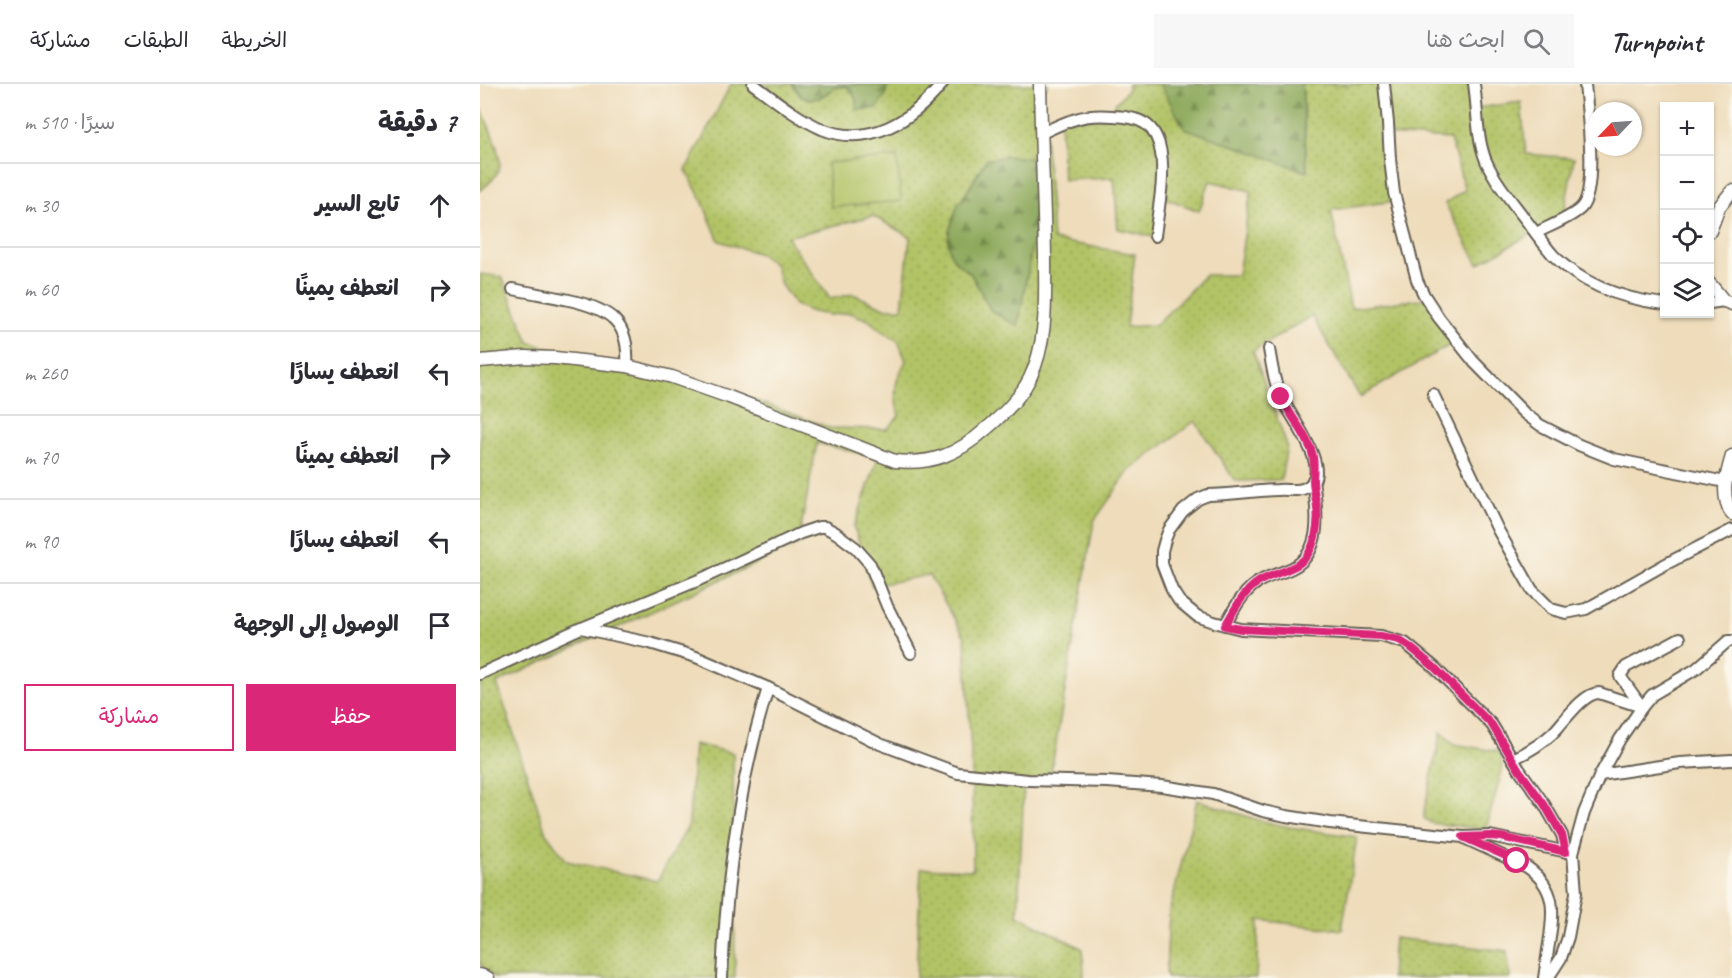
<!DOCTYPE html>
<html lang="ar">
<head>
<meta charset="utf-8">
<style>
	body { margin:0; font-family:Caveat,"Playpen Sans Arabic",sans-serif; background:#f7f7f7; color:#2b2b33; direction:rtl }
	.controls { position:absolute; right:18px; top:18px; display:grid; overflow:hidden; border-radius:0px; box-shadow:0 2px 4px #0004 }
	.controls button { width:54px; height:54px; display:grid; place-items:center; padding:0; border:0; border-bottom:2px solid #e1e1e2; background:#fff; color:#2b2b33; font:30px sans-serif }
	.compass { position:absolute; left:1108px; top:18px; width:54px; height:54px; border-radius:50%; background:#fff; box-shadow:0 2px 4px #0004; rotate:245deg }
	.stop { position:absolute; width:18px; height:18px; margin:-14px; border:4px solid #db2777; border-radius:50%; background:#fff }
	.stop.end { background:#db2777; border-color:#fff; box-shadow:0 2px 6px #0008 }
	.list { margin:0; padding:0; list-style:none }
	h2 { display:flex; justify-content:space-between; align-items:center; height:78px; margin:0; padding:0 24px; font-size:26px }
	h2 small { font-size:20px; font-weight:400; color:#7c7c81 }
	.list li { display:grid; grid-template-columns:39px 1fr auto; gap:18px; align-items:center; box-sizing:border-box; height:84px; padding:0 24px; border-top:2px solid #e1e1e2 }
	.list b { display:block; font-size:22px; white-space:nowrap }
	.list em { font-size:20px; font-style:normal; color:#7c7c81 }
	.actions { display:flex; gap:12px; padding:18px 24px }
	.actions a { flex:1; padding:14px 0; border:2px solid #db2777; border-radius:0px; text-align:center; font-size:21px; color:#db2777 }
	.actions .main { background:#db2777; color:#fff }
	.icon { flex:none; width:33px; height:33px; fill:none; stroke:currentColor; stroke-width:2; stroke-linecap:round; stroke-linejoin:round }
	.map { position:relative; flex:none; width:1252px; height:894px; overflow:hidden; direction:ltr }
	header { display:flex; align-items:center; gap:36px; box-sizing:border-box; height:84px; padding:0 30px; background:#fff; border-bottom:2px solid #e1e1e2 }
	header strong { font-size:28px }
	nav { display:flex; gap:33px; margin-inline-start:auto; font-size:21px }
	.search { width:420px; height:54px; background:#f7f7f7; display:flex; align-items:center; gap:15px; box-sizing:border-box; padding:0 21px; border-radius:0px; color:#7c7c81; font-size:22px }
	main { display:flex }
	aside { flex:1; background:#fff }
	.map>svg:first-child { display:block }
</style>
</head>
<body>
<header>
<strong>Turnpoint</strong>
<div class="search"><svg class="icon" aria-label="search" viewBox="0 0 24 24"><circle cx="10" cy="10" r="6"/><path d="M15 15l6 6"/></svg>ابحث هنا</div>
<nav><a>الخريطة</a><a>الطبقات</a><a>مشاركة</a></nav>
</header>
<main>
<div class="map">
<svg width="1252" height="894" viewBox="0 0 1252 894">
	<defs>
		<pattern id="grass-dots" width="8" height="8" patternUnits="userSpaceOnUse" patternTransform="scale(1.5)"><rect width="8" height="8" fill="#b2c366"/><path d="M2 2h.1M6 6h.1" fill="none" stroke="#98a758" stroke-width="1.8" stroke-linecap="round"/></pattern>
		<pattern id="forest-firs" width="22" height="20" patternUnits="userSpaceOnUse" patternTransform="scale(1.5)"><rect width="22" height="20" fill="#8da95b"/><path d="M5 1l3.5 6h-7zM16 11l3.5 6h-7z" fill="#72894a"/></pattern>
	</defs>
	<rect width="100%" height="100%" fill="#fbf7ec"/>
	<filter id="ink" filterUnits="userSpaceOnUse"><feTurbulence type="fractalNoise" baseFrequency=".0167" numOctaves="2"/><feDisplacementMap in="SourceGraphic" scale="12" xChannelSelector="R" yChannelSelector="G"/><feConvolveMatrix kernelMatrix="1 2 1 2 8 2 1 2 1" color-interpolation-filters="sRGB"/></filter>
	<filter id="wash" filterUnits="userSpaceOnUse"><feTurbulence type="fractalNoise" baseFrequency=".008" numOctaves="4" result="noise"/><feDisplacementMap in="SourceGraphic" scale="24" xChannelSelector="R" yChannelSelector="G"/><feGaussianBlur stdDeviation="1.35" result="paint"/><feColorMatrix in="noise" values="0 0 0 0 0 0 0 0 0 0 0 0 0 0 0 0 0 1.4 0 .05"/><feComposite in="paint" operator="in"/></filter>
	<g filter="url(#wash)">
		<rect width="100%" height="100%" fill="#eedcba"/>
		<g fill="url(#grass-dots)" stroke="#677041" stroke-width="1.5" fill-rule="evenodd">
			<path d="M 251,0 L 312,0 L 321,13 L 339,14 L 355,4 L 366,2 C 374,9 378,15 376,26 L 397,24 L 406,10 L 407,0 L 568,0 L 562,9 L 573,156 L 655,170 L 646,243 L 675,241 L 700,217 L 725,191 L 758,191 L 771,107 L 730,97 L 719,127 L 683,113 L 674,153 L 638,145 L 634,94 L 583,96 L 580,35 L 623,34 L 648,5 L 648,0 L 681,0 L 681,2 L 827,87 L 822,0 L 990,0 L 989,25 L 1041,18 L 1046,70 L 1094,74 L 1083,135 L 1049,151 L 998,180 L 965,119 L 985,106 L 970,55 L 906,51 L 914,117 L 851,126 L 871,224 L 948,214 L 978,256 L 880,313 L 832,232 L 773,267 L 807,362 L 801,396 L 755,397 L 715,337 L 649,387 L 614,437 L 570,694 L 544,699 L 538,831 L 603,865 L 604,894 L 436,894 L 441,784 L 493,786 L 492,689 L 485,553 L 449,491 L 392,502 L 374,443 L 398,374 L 337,359 L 318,460 L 17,599 L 66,749 L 87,777 L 177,797 L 209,740 L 214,660 L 253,669 L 255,894 L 14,894 L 0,880 L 0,190 L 22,193 L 49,258 L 98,274 L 217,295 L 350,344 L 407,345 L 419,332 C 413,308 414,298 426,277 L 418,257 L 403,248 L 388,236 L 370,229 L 350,231 L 332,228 L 315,221 L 301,201 L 295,181 L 280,170 L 239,157 L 223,119 L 206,86 ZM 499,87 L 511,227 L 491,190 L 475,177 L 469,148 L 478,120 L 484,113 ZM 393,132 L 430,153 L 422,224 L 405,224 L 373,210 L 350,215 L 307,153 Z"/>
			<path d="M 0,22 C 6,35 24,73 19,85 C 16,94 7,101 0,107 Z"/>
			<path d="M 961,648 L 973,660 L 1021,668 L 1022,687 L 1007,741 L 1004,745 L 951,739 L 944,734 L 944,727 Z"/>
			<path d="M 717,716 L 778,736 L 809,743 L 877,753 L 862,846 L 779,836 L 776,894 L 687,894 L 686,888 L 689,829 Z"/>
			<path d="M 914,854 L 1027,867 L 1030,894 L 911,894 Z"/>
		</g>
		<g fill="url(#forest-firs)" stroke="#54623c" stroke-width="1.5">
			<path d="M 313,0 L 407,0 L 406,10 L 397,24 L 376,26 C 378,15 374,10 366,2 L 355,4 L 339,14 L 330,15 L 321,13 Z"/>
			<path d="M 681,0 L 822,0 L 827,88 L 704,44 L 681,2 Z"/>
			<path d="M 525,72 L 552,74 L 555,147 L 538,242 L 511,227 L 491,190 L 475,177 L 470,168 L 468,158 L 469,148 L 478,120 L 484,113 L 506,76 Z"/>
		</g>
		<path fill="#b2c366" stroke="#677041" stroke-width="1.5" d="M 417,73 L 421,117 L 351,123 L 347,79 Z"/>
	</g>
	<g filter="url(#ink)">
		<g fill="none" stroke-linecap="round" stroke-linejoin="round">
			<g stroke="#665f53" stroke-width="14">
				<g id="minor">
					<path d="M 273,0 C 295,16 317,34 342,45 C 389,64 433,36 462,0"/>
					<path d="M 904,0 L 908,39 L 910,75 L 914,109 L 937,196 L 944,211 L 959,234 L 994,278 L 1044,329 L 1060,341 L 1099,361 L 1134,375 L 1245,398"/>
					<path d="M 994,0 C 998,26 996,52 1006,77 C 1015,97 1029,114 1042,131 C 1052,144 1062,158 1073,171 C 1102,201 1144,215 1184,220"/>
					<path d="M 562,49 C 573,44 584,38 596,35 C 608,31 620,31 633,32 C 660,33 676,39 681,69 C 685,95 678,127 675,152"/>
					<path d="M 1056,149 C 1069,142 1091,134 1101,124 C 1118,107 1107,25 1105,0"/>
					<path d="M 33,205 C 52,209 71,212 89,216 C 129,225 150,237 147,282"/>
					<path d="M 1230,219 L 1244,217"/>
					<path d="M 789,265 C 792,282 794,299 802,314 C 809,331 857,390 825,404 C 817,408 806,405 798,406 C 775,407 752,410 728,411 L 718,415 L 703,427 L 689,446 L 685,456 L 682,467 L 682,480 L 692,506 L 699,517 L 717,532 L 734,538 L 761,545 L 901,552 L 925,559 L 954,583 L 1012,641 L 1039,685 L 1064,720 L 1082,751 L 1086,768"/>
					<path d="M 953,310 L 1018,446 L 1052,506 L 1071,525 L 1086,529 L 1106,525 L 1184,481 L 1252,446"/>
					<path d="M 745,541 C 753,527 761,511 774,501 C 785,492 800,490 812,484 C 844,468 837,425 833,396"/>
					<path d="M 102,544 L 219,496 L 321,449 L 339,443 L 345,443 L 356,449 L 376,464 L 390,480 L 407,522 L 431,569"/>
					<path d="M 0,590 L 101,544 L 170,559 L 216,573 L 288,604 L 400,660 L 478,689 L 548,696 L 627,698 L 682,702 L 733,710 L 783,727 L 806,732 L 850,739 L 983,753 L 1010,752 L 1093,769"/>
					<path d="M 1162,623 L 1140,592 L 1146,583 L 1200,554"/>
					<path d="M 1033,675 C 1048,668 1061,660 1073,649 C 1084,638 1103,609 1119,609 L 1162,623"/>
					<path d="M 1120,691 L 1140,655 L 1162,623 L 1172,611 L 1216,585 L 1248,557 L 1252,557"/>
					<path d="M 986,755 L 1047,783 C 1077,804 1074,828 1069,860 C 1067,871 1066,883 1064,894"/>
					<path d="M 242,894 C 246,796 259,698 288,604"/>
					<path d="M 1068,894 L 1081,874 L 1088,853 L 1096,809 L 1093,769 L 1104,729 L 1120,691 L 1200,679 L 1252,676"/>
				</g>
			</g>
			<g stroke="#665f53" stroke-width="15">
				<g id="tertiary">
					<path d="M 1230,147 L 1239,123 L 1252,107"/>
					<path d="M 1230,200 L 1244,217 L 1252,220"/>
					<path d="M 0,277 L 45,273 L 75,274 L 147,282 L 192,293 L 249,313 L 415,377 C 452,381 478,370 506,345 C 523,331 540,314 550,294 C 568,257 565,213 565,173 C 564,115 561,58 560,0"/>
					<path d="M 1252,372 C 1246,392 1240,412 1252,430"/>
					<path d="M 0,891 L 8,894"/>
				</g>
			</g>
			<use href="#minor" stroke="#fff" stroke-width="10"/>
			<use href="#tertiary" stroke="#fff" stroke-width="12"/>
		</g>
	</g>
	<g fill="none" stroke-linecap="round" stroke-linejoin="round" filter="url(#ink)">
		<path stroke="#db2777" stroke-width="8" d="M 801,313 C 809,330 822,344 829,361 C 835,372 834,384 833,396 C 833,405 836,415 837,424 C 839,441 835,468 820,479 C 810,486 797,489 786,494 C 765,503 756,523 745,542 L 761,545 L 901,552 L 919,556 L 930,563 L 954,583 L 1012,641 L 1039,686 L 1064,720 L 1082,751 L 1086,768 L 1021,753 L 1010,752 L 983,753 L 1037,777"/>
	</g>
</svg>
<div class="controls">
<button>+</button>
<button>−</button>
<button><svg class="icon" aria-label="locate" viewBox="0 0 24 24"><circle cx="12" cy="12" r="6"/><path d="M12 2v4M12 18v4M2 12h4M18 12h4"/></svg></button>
<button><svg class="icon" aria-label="layers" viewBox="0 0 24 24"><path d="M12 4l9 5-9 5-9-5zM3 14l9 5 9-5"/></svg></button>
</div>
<svg class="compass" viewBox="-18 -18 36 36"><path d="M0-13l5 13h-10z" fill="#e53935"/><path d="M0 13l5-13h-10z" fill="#7c7c81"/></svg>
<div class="stop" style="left:1037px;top:777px"></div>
<div class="stop end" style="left:801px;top:313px"></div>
</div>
<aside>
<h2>7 دقيقة<small>سيرًا · 510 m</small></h2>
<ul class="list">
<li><svg class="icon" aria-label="ahead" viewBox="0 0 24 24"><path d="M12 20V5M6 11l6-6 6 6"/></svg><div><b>تابع السير</b></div><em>30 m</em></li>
<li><svg class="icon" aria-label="right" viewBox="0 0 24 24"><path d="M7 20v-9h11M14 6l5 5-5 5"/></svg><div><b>انعطف يمينًا</b></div><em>60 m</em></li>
<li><svg class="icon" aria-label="left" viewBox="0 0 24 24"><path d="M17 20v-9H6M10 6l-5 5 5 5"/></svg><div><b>انعطف يسارًا</b></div><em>260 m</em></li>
<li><svg class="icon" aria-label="right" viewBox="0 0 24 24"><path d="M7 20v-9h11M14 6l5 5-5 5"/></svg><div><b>انعطف يمينًا</b></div><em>70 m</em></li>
<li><svg class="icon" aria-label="left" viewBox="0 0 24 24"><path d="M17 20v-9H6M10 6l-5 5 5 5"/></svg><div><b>انعطف يسارًا</b></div><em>90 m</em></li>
<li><svg class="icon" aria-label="arrive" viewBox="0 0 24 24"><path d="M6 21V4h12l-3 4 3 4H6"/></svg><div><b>الوصول إلى الوجهة</b></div></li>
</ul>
<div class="actions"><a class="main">حفظ</a><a>مشاركة</a></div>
</aside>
</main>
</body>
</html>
